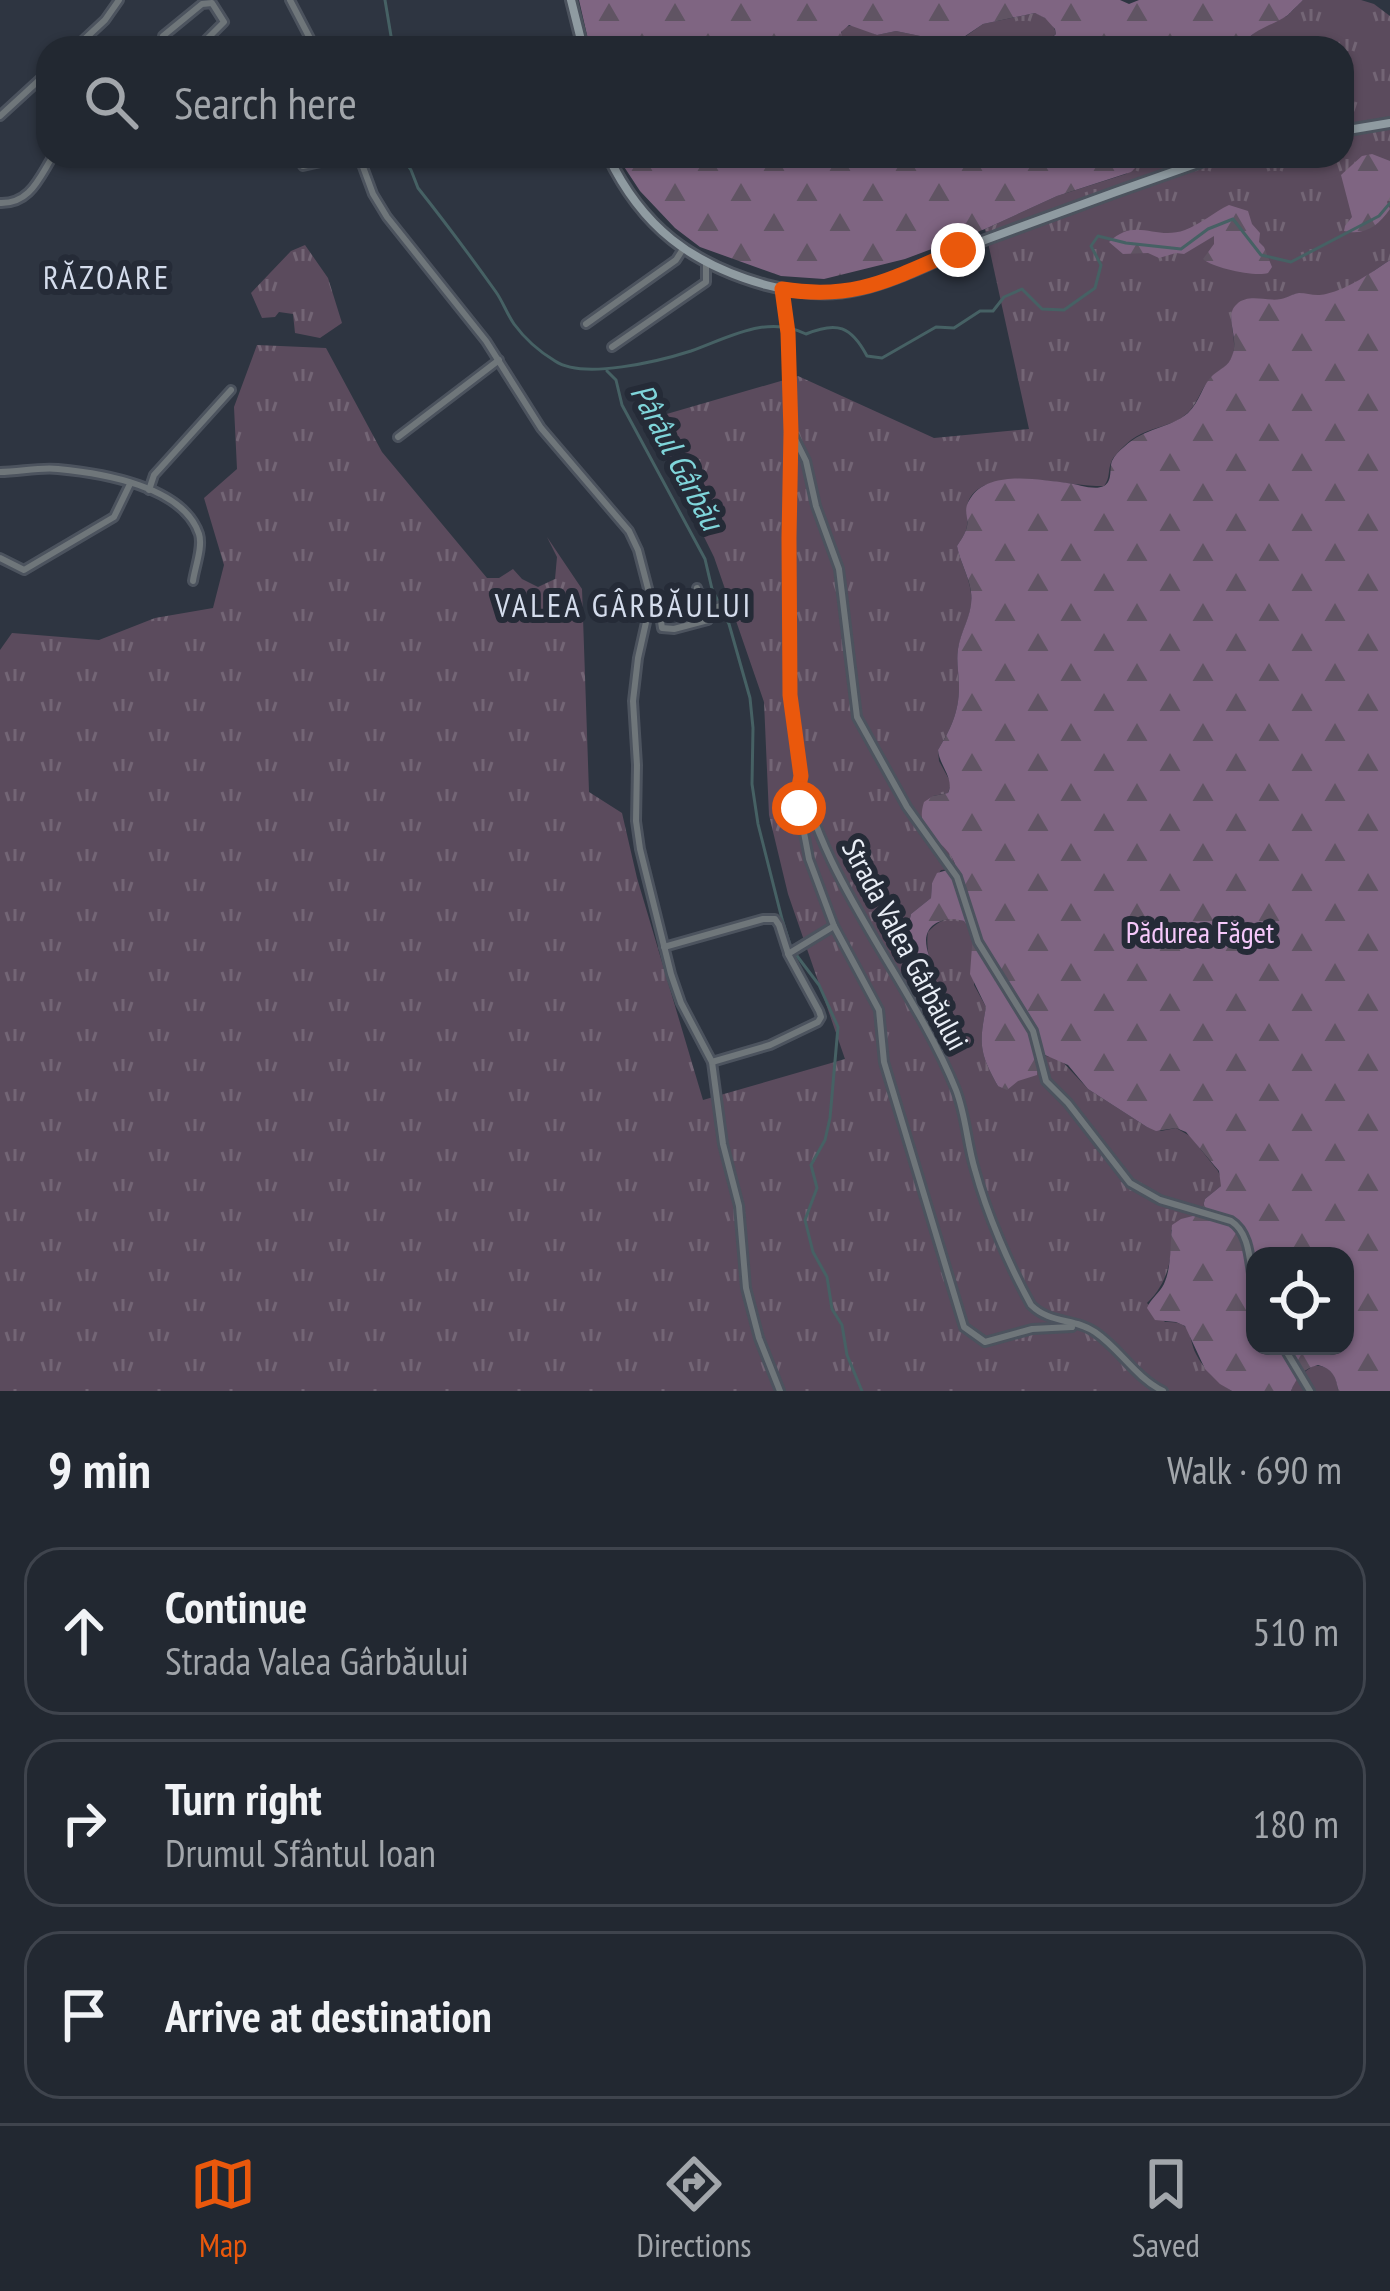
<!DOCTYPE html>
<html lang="en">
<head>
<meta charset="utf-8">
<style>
	body { margin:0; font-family:"PT Sans Narrow",sans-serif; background:#2a3039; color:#f1f3f6 }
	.controls { position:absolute; right:36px; bottom:36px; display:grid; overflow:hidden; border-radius:24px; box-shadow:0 3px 9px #0004 }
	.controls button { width:108px; height:108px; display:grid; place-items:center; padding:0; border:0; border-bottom:3px solid #3f444d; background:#222831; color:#f1f3f6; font:60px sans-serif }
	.stop { position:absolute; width:36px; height:36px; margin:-27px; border:9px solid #ea580c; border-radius:50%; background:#fff }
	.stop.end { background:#ea580c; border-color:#fff; box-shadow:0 3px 12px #0008 }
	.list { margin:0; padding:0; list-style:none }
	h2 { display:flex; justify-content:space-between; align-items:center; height:156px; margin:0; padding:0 48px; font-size:51px }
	h2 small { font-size:39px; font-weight:400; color:#a2a6ab }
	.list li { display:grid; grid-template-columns:78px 1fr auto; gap:36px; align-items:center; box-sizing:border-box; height:168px; margin:0 24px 24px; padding:0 24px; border:3px solid #3f444d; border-radius:36px }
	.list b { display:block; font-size:45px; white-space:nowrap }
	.list p { margin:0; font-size:39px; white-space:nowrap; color:#a2a6ab }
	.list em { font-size:39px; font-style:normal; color:#a2a6ab }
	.icon { flex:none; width:66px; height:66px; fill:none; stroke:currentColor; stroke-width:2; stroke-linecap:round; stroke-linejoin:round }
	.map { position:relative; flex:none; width:1390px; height:1391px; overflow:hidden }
	.search { position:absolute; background:#222831; box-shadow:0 3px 9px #0004; left:36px; right:36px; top:36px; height:132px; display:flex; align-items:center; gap:30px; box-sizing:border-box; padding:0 42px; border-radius:36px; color:#a2a6ab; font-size:45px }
	.sheet { height:732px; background:#222831 }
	nav { display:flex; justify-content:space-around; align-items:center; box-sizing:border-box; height:168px; border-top:3px solid #3f444d; background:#222831; font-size:33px; color:#a2a6ab }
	nav a { display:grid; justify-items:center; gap:6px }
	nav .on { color:#ea580c }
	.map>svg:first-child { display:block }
</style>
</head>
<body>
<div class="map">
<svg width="1390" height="1391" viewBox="0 0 1390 1391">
	<defs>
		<pattern id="grass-tufts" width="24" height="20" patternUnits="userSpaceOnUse" patternTransform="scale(3)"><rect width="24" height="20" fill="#5b4b5d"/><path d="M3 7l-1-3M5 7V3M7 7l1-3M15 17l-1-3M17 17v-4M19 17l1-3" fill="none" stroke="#736575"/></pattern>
		<pattern id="forest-firs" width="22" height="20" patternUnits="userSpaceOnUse" patternTransform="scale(3)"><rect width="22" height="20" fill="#7f6582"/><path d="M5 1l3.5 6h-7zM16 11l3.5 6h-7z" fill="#605463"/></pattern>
	</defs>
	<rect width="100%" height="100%" fill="#2e3541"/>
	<g fill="url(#grass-tufts)">
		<path d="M 1303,0 L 1361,0 L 1374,4 L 1390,16 L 1390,260 C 1368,274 1342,297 1315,296 C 1305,296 1306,293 1296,294 C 1290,295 1285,300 1279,300 C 1265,302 1255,296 1242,302 C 1219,314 1243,341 1230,361 C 1225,369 1215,372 1209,380 C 1196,396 1198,410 1174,422 C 1159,428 1145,430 1131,440 C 1125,445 1116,453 1112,460 C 1107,471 1111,477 1104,486 C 1072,488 984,462 968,502 C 965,510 969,521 966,530 C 964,536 960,541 957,546 C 960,562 969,576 971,593 C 974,613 961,630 958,649 C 956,662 959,674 959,687 C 959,713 950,730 938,750 L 939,761 L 951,783 L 948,793 L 933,796 L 938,841 L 949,851 L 955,864 L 952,869 L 941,870 L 932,883 L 931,898 L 911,914 L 904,939 L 905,964 L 914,995 L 932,999 C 938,975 924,956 928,932 C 940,919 952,914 968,923 L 973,932 L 974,985 L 986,1007 C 979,1044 979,1052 998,1086 L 1023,1078 L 1041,1055 L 1060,1059 L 1088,1089 L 1147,1127 L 1161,1131 L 1176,1128 L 1190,1136 L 1218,1171 L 1222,1181 L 1221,1186 L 1205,1199 L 1201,1214 L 1171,1230 C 1173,1258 1168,1283 1147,1303 L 1165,1322 C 1194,1321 1187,1335 1196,1354 C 1203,1369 1219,1383 1232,1391 L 0,1391 L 0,650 L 12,633 L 99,640 L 155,618 L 213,608 L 224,565 L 204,498 L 237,469 L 234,407 L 257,345 L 326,348 L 382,452 L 487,578 L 499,578 L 513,569 L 522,579 L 538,587 L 555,579 L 557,557 L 547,537 L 582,589 L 589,792 L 622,813 L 637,878 L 703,1100 L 845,1059 L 788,894 L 769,815 L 764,702 L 714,557 L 646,420 L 798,376 L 934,438 L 1029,429 L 985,229 L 1057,196 L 1126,174 L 1142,161 L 1142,156 L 1342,156 L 1342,48 L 1255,48 L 1243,42 L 1263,26 L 1287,16 Z"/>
		<path d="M 1035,13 C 1045,16 1055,25 1056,34 C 1040,48 1019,41 1000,48 L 843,48 L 839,37 L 844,27 L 855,25 L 877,35 L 896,31 L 925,37 L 938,46 L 952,46 L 983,24 Z"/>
		<path d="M 305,245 L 328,278 L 342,323 L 320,338 L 295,333 L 293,314 L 279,312 L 275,317 L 262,318 L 251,293 L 291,251 Z"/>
		<path d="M 1313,1366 C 1330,1364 1337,1376 1338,1391 L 1291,1391 L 1296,1378 Z"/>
	</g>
	<g fill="url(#forest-firs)" fill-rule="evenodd">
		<path d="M 579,0 L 1120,0 L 1129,4 L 1139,0 L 1303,0 C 1302,1 1289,14 1288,15 C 1272,26 1260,26 1244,42 L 1255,48 L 1000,48 C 1019,40 1040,49 1056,34 L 1055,29 L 1045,18 L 1035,13 L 983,24 L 949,47 L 938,46 L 925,37 L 896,31 L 877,35 L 849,25 L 841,32 L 843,48 L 590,48 Z"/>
		<path d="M 1372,154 L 1390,161 L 1390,197 L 1387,202 L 1390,209 C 1378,226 1365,236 1344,231 L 1345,226 L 1352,217 L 1341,175 L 1362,156 Z"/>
		<path d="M 617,156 L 831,156 C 847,161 867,171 878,156 L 1142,156 L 1142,161 L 1131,172 L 1057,196 L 985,229 L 905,259 L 824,279 L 781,276 L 700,247 L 675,228 L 640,191 Z"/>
		<path d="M 1229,205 L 1248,211 L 1252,224 L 1260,233 L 1259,242 L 1264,247 L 1272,267 L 1268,273 C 1255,277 1213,268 1203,259 L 1214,244 L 1214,236 L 1184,254 L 1176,253 L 1159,258 L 1148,253 L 1123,254 L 1109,242 C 1136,216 1155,241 1185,230 C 1201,224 1214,212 1229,205 Z"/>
		<path d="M 1390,260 L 1390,1391 L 1338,1391 C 1337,1378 1332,1368 1318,1365 C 1304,1368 1296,1378 1291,1391 L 1232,1391 L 1220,1384 L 1205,1369 L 1185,1326 L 1176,1322 L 1155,1320 L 1147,1308 C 1151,1298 1159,1294 1164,1284 C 1172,1266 1170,1244 1172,1225 L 1181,1219 L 1201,1214 L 1205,1199 L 1221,1186 L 1219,1171 L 1186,1132 L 1176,1128 L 1156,1131 L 1147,1127 L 1088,1089 L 1068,1065 L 1045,1055 L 1038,1057 L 1037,1075 L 1018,1081 L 1007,1090 L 998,1086 C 979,1052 979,1044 986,1007 L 970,974 L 973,933 L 964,921 C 948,916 927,921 926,940 C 926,951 931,960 934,969 C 936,980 934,989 932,999 L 924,1005 L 916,999 L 903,949 L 911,914 L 931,898 L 932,883 L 937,873 L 951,869 L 955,864 C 946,838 913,836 924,802 L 933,796 L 948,793 C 955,779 939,765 938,750 C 950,730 959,713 959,687 C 959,674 956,662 958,649 C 961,629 974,613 971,592 C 969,576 960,562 957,546 C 960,541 964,536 966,530 C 971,516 960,512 972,496 C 992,470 1039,480 1067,483 C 1078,484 1094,491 1104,486 C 1113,481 1109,469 1112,461 C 1115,455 1119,451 1124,447 C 1145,427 1169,429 1188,413 C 1200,402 1202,385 1213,375 C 1221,368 1228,367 1232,356 C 1240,337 1223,316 1237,304 C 1249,293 1267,302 1281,299 C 1287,298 1292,294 1299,293 C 1308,293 1315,297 1326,294 C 1350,288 1369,274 1390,260 ZM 1255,1256 L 1345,1256 L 1345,1346 L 1255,1346 Z"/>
	</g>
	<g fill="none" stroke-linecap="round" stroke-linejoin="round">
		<g stroke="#466164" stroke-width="3">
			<path d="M 385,0 L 393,48"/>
			<path d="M 401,156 L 411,170 L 418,188 C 445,222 471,257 496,292 C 503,302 507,314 514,324 C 525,339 540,352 555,361 C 583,380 660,361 691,351 C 728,338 767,314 806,334 C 837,321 851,326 867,356 L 882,358 L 936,327 L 954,328 L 980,311 L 993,311 L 1004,297 L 1022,289 L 1042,309 L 1064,310 L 1095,288 L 1101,265 L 1091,246 L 1098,236 L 1126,243 L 1181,249 L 1208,229 L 1233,219 L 1261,255 L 1291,262 L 1379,216 L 1390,203"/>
			<path d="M 607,371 L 616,380 L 622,405 L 705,559 L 712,589 L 729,624 L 750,698 L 753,728 L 752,784 L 758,824 L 782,919 L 791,948 L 819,985 L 838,1027 L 830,1118 L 825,1140 L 811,1165 L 817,1188 L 805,1220 L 813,1252 L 827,1277 L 832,1309 L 842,1325 L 847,1355 L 862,1391"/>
		</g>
		<g stroke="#4c535e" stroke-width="12">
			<g id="minor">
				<path d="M 290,0 L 315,48"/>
				<path d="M 163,36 L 202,4 L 212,3 L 224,22 L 198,48"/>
				<path d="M 75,48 L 105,20 L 119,0"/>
				<path d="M 0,116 L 48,72"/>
				<path d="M 359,156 L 373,194 L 387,217 L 486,341 L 541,428 L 629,531 L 638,550 L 651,600 L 638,658 L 633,701 L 637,765 L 636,821 L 640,849 L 671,974 L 681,1003 L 712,1062 L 723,1144 L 739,1206 L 746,1288 L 759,1338 L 780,1391"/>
				<path d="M 303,166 L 321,162 L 330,156"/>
				<path d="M 0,203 C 30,204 39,178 53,156"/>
				<path d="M 782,289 C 789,322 788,356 789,389 C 794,510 780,633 797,754 C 814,874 911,978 956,1090 C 966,1116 967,1144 975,1170 C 987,1214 1009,1265 1031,1305 C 1050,1324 1075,1318 1095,1332 C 1120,1349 1135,1377 1163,1391"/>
				<path d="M 586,324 L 676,260 L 683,249"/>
				<path d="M 612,347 L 706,282 L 706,264"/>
				<path d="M 793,435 L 806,461 L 816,506 L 839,569 L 857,717 L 907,807 L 957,877 L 978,942 L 1033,1031 L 1046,1081 L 1068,1103 L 1130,1183 L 1160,1200 L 1231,1221 C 1252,1234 1249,1267 1255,1290"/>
				<path d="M 398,437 L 499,360"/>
				<path d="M 0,472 C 19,472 39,467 58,469 C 101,473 183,486 199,534 C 203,547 195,567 193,581"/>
				<path d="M 149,490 L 154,475 L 231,390"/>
				<path d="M 0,558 L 24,570 L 114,517 L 130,484"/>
				<path d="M 697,588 L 705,611"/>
				<path d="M 651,600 L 658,601 L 662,628 L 674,629 L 708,620 L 705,611 L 735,601"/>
				<path d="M 801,777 L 797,796 L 809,859 L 834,926 L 879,1010 L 884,1062 L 964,1327 L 985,1342 L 1032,1329 L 1072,1327"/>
				<path d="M 664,947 L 763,919 L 775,919 L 779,925 L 788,953"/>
				<path d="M 712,1062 L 770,1045 L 818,1022 L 821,1017 L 819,1011 L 788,954 L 834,926"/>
				<path d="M 1283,1346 L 1310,1391"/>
			</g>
		</g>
		<g stroke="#4c535e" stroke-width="14">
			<g id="secondary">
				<path d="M 571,0 L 583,48"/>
				<path d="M 1342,131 L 1390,123"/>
				<path d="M 608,156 C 642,227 691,264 766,285 C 796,293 826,297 857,290 C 903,280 948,253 993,237 C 1068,209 1143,182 1218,156"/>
			</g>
		</g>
		<use href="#minor" stroke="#6f767a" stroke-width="6"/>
		<use href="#secondary" stroke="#8f9ba1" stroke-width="8"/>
	</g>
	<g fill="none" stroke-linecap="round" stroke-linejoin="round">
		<path stroke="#ea580c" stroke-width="15" d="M 799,808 L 797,796 L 801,776 L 790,695 L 789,538 L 791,432 L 788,333 L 782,289 C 857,301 892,278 958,250"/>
	</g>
	<g text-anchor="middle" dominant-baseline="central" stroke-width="12" stroke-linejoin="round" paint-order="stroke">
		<g font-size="30" fill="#f5c8fa" stroke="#252b37">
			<text x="1200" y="931">Pădurea Făget</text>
		</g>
		<g font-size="30" fill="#e9eef6" stroke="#252b37">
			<text transform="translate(906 944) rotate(62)">Strada Valea Gârbăului</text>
		</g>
		<g font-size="33" letter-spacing="3" fill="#d4dcec" stroke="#252b37">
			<text x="107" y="276">RĂZOARE</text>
			<text x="624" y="604">VALEA GÂRBĂULUI</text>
		</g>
		<g font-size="33" font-style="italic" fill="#7fd5da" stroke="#252b37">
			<text transform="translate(678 456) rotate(62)">Pârâul Gârbău</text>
		</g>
	</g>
</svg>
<div class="controls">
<button><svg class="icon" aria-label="locate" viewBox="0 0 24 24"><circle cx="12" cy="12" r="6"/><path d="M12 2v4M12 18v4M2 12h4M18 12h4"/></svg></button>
</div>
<div class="stop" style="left:799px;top:808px"></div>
<div class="stop end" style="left:958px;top:250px"></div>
<div class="search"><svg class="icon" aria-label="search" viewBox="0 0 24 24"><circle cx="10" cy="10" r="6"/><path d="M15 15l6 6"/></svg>Search here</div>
</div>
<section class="sheet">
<h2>9 min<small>Walk · 690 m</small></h2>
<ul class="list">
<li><svg class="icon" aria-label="ahead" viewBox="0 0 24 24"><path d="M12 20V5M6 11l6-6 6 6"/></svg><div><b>Continue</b><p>Strada Valea Gârbăului</p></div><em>510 m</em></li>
<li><svg class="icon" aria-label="right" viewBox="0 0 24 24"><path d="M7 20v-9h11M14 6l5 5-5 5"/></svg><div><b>Turn right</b><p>Drumul Sfântul Ioan</p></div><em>180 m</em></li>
<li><svg class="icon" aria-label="arrive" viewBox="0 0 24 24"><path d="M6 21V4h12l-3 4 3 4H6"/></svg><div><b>Arrive at destination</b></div></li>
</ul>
</section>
<nav>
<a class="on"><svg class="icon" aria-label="map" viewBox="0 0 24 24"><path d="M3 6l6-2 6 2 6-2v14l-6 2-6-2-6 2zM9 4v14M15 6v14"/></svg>Map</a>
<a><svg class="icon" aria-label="directions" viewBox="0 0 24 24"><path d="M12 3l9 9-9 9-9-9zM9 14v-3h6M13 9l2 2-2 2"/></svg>Directions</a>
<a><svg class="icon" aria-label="saved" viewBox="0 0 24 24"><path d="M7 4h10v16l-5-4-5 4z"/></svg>Saved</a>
</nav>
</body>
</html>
